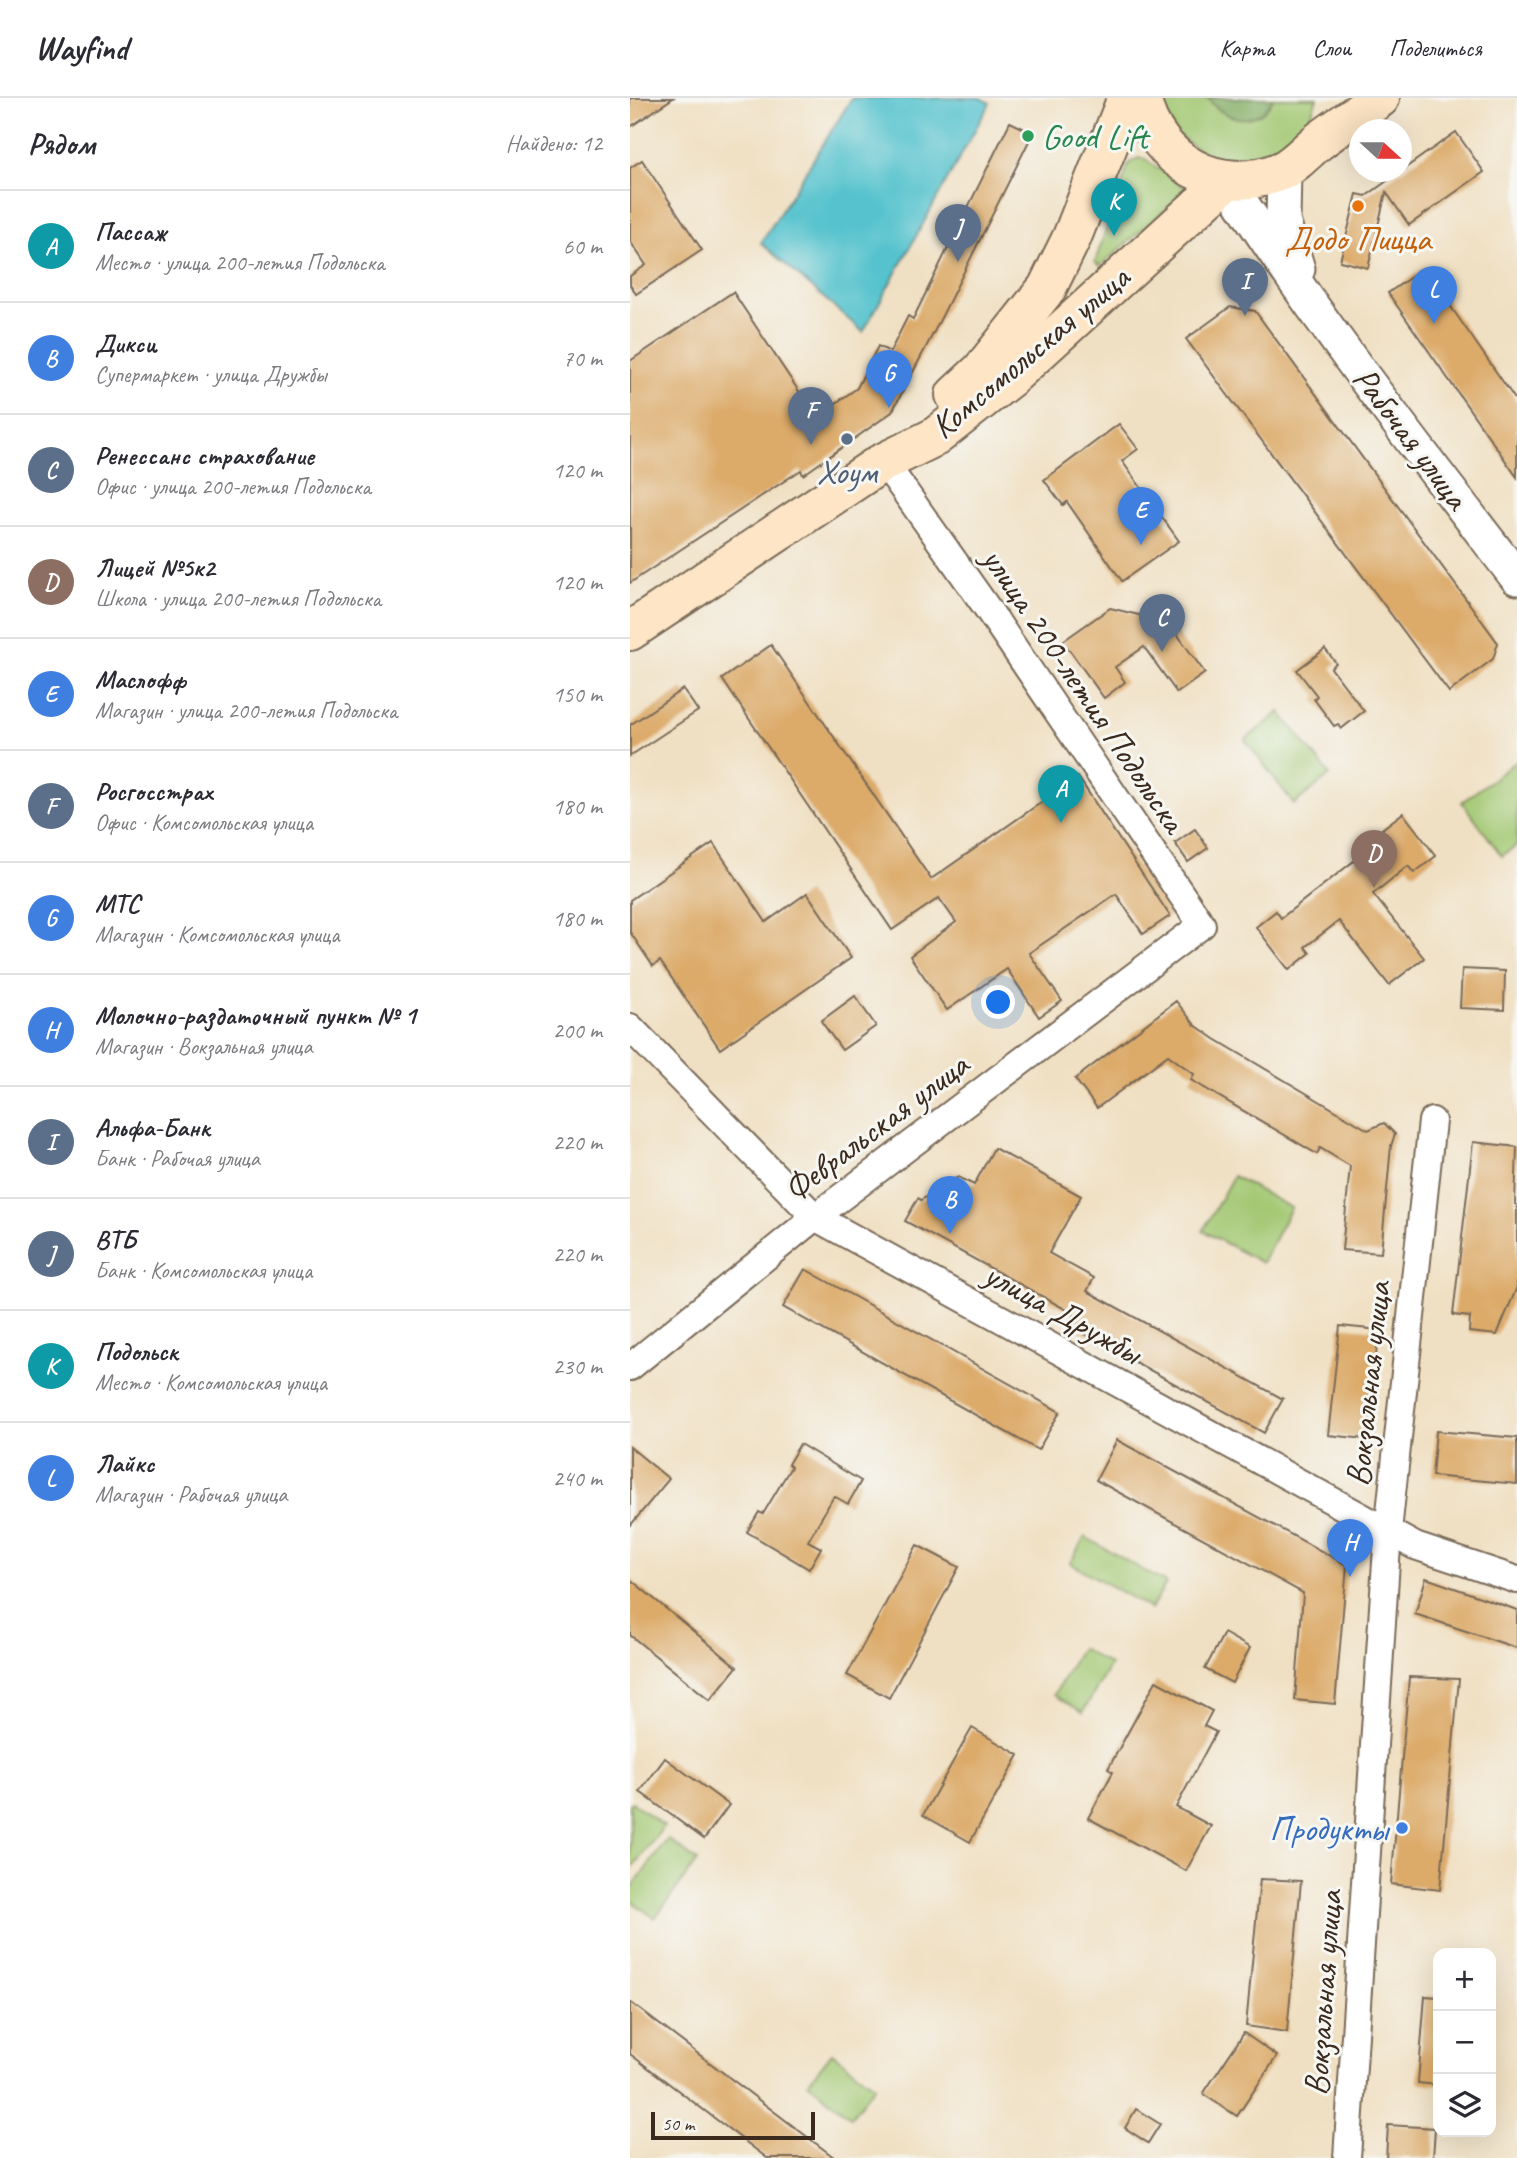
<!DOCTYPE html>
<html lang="ru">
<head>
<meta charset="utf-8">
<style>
	body { margin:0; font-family:Caveat,sans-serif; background:#f7f7f7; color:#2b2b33 }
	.controls { position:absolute; right:21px; bottom:21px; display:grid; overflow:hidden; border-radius:14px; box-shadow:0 7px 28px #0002 }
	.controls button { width:63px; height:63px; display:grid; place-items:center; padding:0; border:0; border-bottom:2px solid #e1e1e2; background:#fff; color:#2b2b33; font:35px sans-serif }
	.compass { position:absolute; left:719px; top:21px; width:63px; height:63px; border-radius:50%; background:#fff; box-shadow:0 7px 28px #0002; rotate:111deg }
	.scale { position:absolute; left:21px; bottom:18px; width:164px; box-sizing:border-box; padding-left:7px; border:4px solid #3b2a1e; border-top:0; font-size:19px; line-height:24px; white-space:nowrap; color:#3b2a1e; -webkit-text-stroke:5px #f6f6f2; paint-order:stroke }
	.you { position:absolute; left:369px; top:905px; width:24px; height:24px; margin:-18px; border:5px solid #fff; border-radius:50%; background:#1a73e8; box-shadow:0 0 0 10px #1a73e833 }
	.badge { display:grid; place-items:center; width:46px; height:46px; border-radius:50%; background:#1a73e8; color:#fff; font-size:23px; font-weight:700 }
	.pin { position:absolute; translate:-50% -58px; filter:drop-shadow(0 2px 4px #0008) }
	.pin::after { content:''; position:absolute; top:37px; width:24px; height:21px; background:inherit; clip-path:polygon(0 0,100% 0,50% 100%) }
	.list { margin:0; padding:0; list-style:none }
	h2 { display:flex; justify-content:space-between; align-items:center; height:91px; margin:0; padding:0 28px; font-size:30px }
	h2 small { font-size:23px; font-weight:400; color:#7c7c81 }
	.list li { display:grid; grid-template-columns:46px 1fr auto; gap:21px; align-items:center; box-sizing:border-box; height:112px; padding:0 28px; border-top:2px solid #e1e1e2 }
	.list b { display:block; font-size:26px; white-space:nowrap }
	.list p { margin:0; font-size:23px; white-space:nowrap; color:#7c7c81 }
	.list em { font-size:23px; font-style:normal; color:#7c7c81 }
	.icon { flex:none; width:38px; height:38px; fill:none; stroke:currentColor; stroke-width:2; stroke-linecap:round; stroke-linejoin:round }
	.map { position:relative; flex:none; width:887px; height:2060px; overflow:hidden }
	header { display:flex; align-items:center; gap:42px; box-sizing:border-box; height:98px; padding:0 35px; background:#fff; border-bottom:2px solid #e1e1e2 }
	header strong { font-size:33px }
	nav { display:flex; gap:38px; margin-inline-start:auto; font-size:24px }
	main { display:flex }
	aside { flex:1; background:#fff }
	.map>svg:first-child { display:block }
</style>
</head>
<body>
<header>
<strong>Wayfind</strong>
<nav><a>Карта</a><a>Слои</a><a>Поделиться</a></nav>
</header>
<main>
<aside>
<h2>Рядом<small>Найдено: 12</small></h2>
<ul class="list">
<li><span class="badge" style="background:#0f9aa8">A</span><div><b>Пассаж</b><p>Место · улица 200-летия Подольска</p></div><em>60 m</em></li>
<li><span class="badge" style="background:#3f7fe0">B</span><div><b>Дикси</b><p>Супермаркет · улица Дружбы</p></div><em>70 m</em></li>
<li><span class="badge" style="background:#5c6f8a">C</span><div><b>Ренессанс страхование</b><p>Офис · улица 200-летия Подольска</p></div><em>120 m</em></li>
<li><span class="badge" style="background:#8d6e63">D</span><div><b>Лицей №5к2</b><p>Школа · улица 200-летия Подольска</p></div><em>120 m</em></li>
<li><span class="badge" style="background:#3f7fe0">E</span><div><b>Маслофф</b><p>Магазин · улица 200-летия Подольска</p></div><em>150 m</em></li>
<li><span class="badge" style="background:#5c6f8a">F</span><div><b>Росгосстрах</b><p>Офис · Комсомольская улица</p></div><em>180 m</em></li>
<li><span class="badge" style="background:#3f7fe0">G</span><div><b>МТС</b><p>Магазин · Комсомольская улица</p></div><em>180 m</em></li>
<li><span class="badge" style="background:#3f7fe0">H</span><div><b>Молочно-раздаточный пункт № 1</b><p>Магазин · Вокзальная улица</p></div><em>200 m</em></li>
<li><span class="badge" style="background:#5c6f8a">I</span><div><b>Альфа-Банк</b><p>Банк · Рабочая улица</p></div><em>220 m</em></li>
<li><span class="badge" style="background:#5c6f8a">J</span><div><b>ВТБ</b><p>Банк · Комсомольская улица</p></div><em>220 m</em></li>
<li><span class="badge" style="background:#0f9aa8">K</span><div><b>Подольск</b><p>Место · Комсомольская улица</p></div><em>230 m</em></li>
<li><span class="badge" style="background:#3f7fe0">L</span><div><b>Лайкс</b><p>Магазин · Рабочая улица</p></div><em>240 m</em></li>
</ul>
</aside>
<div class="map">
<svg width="887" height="2060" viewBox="0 0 887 2060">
	<rect width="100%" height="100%" fill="#f6f6f2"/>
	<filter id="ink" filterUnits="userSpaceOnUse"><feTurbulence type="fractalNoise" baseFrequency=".0143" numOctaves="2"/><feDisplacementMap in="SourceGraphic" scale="14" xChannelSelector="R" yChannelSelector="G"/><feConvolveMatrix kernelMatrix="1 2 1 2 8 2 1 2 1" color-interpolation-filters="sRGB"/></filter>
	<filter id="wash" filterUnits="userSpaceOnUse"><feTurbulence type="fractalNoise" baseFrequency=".00686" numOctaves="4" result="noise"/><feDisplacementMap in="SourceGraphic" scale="28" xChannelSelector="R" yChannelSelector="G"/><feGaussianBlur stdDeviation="1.57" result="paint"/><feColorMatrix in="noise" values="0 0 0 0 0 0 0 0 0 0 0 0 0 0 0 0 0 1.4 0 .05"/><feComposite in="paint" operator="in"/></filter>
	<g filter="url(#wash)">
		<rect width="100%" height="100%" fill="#f0e0c3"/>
		<g fill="#a3c872" stroke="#6f7948" stroke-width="2">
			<path d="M 529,0 L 687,0 L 679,23 L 667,38 L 653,51 L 635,60 L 616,64 L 578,58 L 546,36 Z"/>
			<path d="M 509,60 L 515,61 L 558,92 L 470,168 L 465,164 L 499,65 Z"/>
			<path d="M 650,614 L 700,677 L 664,706 L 615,642 Z"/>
			<path d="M 887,663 L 887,747 L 872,758 L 832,704 Z"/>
			<path d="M 603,1078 L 661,1110 L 632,1165 L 573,1133 Z"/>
			<path d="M 455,1439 L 536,1485 L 521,1511 L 440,1465 Z"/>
			<path d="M 451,1550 L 480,1567 L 453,1614 L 424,1597 Z"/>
			<path d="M 2,1704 L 34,1728 L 0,1773 L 0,1706 Z"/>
			<path d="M 38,1741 L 67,1763 L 25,1820 L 0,1802 L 0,1792 Z"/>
			<path d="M 202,1955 L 245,1988 L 221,2019 L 178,1985 Z"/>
		</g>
		<path fill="#82ac64" stroke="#5e6b41" stroke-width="2" d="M 578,0 L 643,0 C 629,30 594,24 578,0 Z"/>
		<path fill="#55c2cd" stroke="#487676" stroke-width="2" d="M 222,0 L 350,0 L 360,5 L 233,234 L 131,145 Z"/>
		<g id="blocks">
			<g fill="#dcaa69">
				<path d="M 0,0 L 43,0 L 0,29 Z"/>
				<path d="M 380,24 L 403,35 L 305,232 L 262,314 L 173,377 L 171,372 L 0,485 L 0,263 L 103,194 L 186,319 L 227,290 L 248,248 L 260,254 L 278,218 L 283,221 Z"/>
				<path d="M 826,34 L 854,74 L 779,127 L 756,94 L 738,170 L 710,163 L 727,96 L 736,98 Z"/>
				<path d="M 12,62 L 72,152 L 6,196 L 0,187 L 0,178 L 16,167 L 0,143 L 0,70 Z"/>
				<path d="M 794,170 L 887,304 L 887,379 L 758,195 Z"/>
				<path d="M 600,209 L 625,213 L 868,545 L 863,561 L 819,594 L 556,241 Z"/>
				<path d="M 489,326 L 508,351 L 492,363 L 549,443 L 492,483 L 437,404 L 433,407 L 414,382 Z"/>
				<path d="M 480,510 L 542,525 L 542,529 L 575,575 L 547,595 L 514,549 L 485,569 L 495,584 L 474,600 L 433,543 Z"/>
				<path d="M 141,547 L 301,781 L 448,679 L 540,818 L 513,836 L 486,796 L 399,855 L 432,903 L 409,919 L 377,871 L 317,912 L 280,858 L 326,824 L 309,800 L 262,832 L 92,581 Z"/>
				<path d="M 695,551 L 706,565 L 701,570 L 734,613 L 711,631 L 708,626 L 704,628 L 684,601 L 687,598 L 667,572 Z"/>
				<path d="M 53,591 L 68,613 L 0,658 L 0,627 Z"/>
				<path d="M 773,715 L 806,758 L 784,775 L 778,768 L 743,796 L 794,860 L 759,887 L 709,823 L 675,849 L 680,855 L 659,872 L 626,829 L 646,813 L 651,820 L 757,737 L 752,731 Z"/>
				<path d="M 565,731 L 578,750 L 558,764 L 545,745 Z"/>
				<path d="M 83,745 L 136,824 L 177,795 L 221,860 L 90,951 L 30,863 L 23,868 L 0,834 L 0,802 Z"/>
				<path d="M 832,871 L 875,873 L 874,912 L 830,910 Z"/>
				<path d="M 225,898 L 246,928 L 212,952 L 191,923 Z"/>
				<path d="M 546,903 L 565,927 L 585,941 L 738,1032 L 754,1025 L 765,1036 L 761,1048 L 751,1155 L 712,1152 L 720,1068 L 690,1050 L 687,1056 L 561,982 L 564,976 L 538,957 L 467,1010 L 445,981 Z"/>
				<path d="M 843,1044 L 887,1049 L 885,1106 L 887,1107 L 887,1189 L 867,1237 L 839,1234 L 840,1219 L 823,1217 Z"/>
				<path d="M 364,1050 L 451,1098 L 419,1155 L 464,1180 L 457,1193 L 653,1301 L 634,1335 L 438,1227 L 444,1216 L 275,1123 L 288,1100 L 291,1102 L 328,1079 L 344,1087 Z"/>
				<path d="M 175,1171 L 430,1314 L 408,1352 L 153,1209 Z"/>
				<path d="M 710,1228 L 749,1232 L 736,1341 L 698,1337 Z"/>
				<path d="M 806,1333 L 887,1340 L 887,1386 L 802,1378 Z"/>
				<path d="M 487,1342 L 717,1467 L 705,1606 L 665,1602 L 673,1495 L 466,1382 Z"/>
				<path d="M 170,1346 L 231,1383 L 218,1406 L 204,1398 L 178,1443 L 191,1450 L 179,1471 L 117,1434 L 129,1414 L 133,1416 L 161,1369 L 158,1366 Z"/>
				<path d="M 0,1349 L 39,1381 L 0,1428 Z"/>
				<path d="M 287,1447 L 329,1469 L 259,1600 L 217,1577 Z"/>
				<path d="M 796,1480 L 887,1512 L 887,1550 L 785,1516 Z"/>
				<path d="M 0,1481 L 107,1569 L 80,1602 L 0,1537 Z"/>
				<path d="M 594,1535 L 620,1550 L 602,1585 L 575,1571 Z"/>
				<path d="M 779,1579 L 829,1581 L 810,1792 L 761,1786 Z"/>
				<path d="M 526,1583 L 582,1613 L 574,1628 L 586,1634 L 546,1709 L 581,1728 L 556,1773 L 458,1720 L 483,1674 L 478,1671 Z"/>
				<path d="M 342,1630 L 389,1657 L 340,1744 L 293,1717 Z"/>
				<path d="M 35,1660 L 99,1707 L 74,1741 L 10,1694 Z"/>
				<path d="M 630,1781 L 671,1783 L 657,1934 L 616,1928 Z"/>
				<path d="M 795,1898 L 808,1899 L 808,1987 L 788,1985 Z"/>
				<path d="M 0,1904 L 205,2060 L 137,2060 L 0,1956 Z"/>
				<path d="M 614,1935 L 647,1958 L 607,2018 L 573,1996 Z"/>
				<path d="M 506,2011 L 530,2026 L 518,2045 L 495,2030 Z"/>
				<path d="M 758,2027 L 805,2030 L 803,2060 L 756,2060 Z"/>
			</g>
		</g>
	</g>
	<g filter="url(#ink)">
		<use href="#blocks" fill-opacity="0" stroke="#7a6a58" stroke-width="2"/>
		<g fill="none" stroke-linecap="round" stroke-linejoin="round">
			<g stroke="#7a6a58" stroke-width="30">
				<g id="minor">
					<path d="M 0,929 L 185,1119 L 785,1448 L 887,1482"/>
					<path d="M 0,1269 L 185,1119 L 572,827 L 355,507 L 254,364"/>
					<path d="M 717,2060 L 758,1433 L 802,1023"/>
				</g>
			</g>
			<g stroke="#7a6a58" stroke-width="37">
				<g id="tertiary">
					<path d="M 654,72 L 653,123 L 668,171"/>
					<path d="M 597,82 C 685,220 787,350 887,480"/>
				</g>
			</g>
			<g stroke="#7a6a58" stroke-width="42">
				<g id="secondary">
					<path d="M 511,0 C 526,65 589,99 651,73 C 665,67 677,52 689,43 C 709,28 730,14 750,0"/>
					<path d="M 325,297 L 351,273 L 417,190 L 442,139 L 497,0"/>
					<path d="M 0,533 L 250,366 L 305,339 L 381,279 L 597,82"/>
				</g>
			</g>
			<use href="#minor" stroke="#fff" stroke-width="26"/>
			<use href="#tertiary" stroke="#fff" stroke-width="33"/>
			<use href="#secondary" stroke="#fde5c5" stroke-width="38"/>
		</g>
	</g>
	<circle fill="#2e9e5b" stroke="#f6f6f2" stroke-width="2.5" cx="398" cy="38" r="7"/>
	<circle fill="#e8710a" stroke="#f6f6f2" stroke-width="2.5" cx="728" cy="108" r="7"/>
	<circle fill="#5c6f8a" stroke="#f6f6f2" stroke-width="2.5" cx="217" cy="341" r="7"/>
	<circle fill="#3f7fe0" stroke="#f6f6f2" stroke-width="2.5" cx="772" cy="1730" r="7"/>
	<g text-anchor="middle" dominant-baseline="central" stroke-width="6" stroke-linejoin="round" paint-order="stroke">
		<g font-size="35" fill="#27864d" stroke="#f6f6f2" text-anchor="start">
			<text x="412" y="38">Good Lift</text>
		</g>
		<g font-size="35" fill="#c56008" stroke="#f6f6f2">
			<text x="728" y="140">Додо Пицца</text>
		</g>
		<g font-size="35" fill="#3b2a1e" stroke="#f6f6f2">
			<text transform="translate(400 254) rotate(-40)">Комсомольская улица</text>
			<text transform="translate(781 340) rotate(53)">Рабочая улица</text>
			<text transform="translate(454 592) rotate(56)">улица 200-летия Подольска</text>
			<text transform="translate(246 1029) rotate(-37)">Февральская улица</text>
			<text transform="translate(433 1215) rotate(29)">улица Дружбы</text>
			<text transform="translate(738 1286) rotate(-84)">Вокзальная улица</text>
			<text transform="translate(693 1895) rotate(-86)">Вокзальная улица</text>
		</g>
		<g font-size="35" fill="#4e5e75" stroke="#f6f6f2">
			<text x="217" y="373">Хоум</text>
		</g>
		<g font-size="35" fill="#366cbe" stroke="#f6f6f2" text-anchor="end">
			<text x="758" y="1730">Продукты</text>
		</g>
	</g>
</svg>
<div class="controls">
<button>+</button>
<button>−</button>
<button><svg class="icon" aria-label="layers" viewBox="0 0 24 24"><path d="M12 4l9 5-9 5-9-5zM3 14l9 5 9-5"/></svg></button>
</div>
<svg class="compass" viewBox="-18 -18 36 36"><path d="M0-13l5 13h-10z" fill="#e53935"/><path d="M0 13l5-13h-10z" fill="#7c7c81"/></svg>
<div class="scale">50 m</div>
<div class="you"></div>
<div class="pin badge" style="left:431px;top:725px;background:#0f9aa8">A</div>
<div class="pin badge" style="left:320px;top:1136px;background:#3f7fe0">B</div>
<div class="pin badge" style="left:532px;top:554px;background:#5c6f8a">C</div>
<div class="pin badge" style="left:744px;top:790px;background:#8d6e63">D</div>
<div class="pin badge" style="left:511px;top:447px;background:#3f7fe0">E</div>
<div class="pin badge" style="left:181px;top:347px;background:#5c6f8a">F</div>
<div class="pin badge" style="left:259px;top:310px;background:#3f7fe0">G</div>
<div class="pin badge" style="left:720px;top:1479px;background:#3f7fe0">H</div>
<div class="pin badge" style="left:615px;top:218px;background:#5c6f8a">I</div>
<div class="pin badge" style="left:328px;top:164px;background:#5c6f8a">J</div>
<div class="pin badge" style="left:484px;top:138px;background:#0f9aa8">K</div>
<div class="pin badge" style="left:804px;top:226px;background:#3f7fe0">L</div>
</div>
</main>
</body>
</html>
